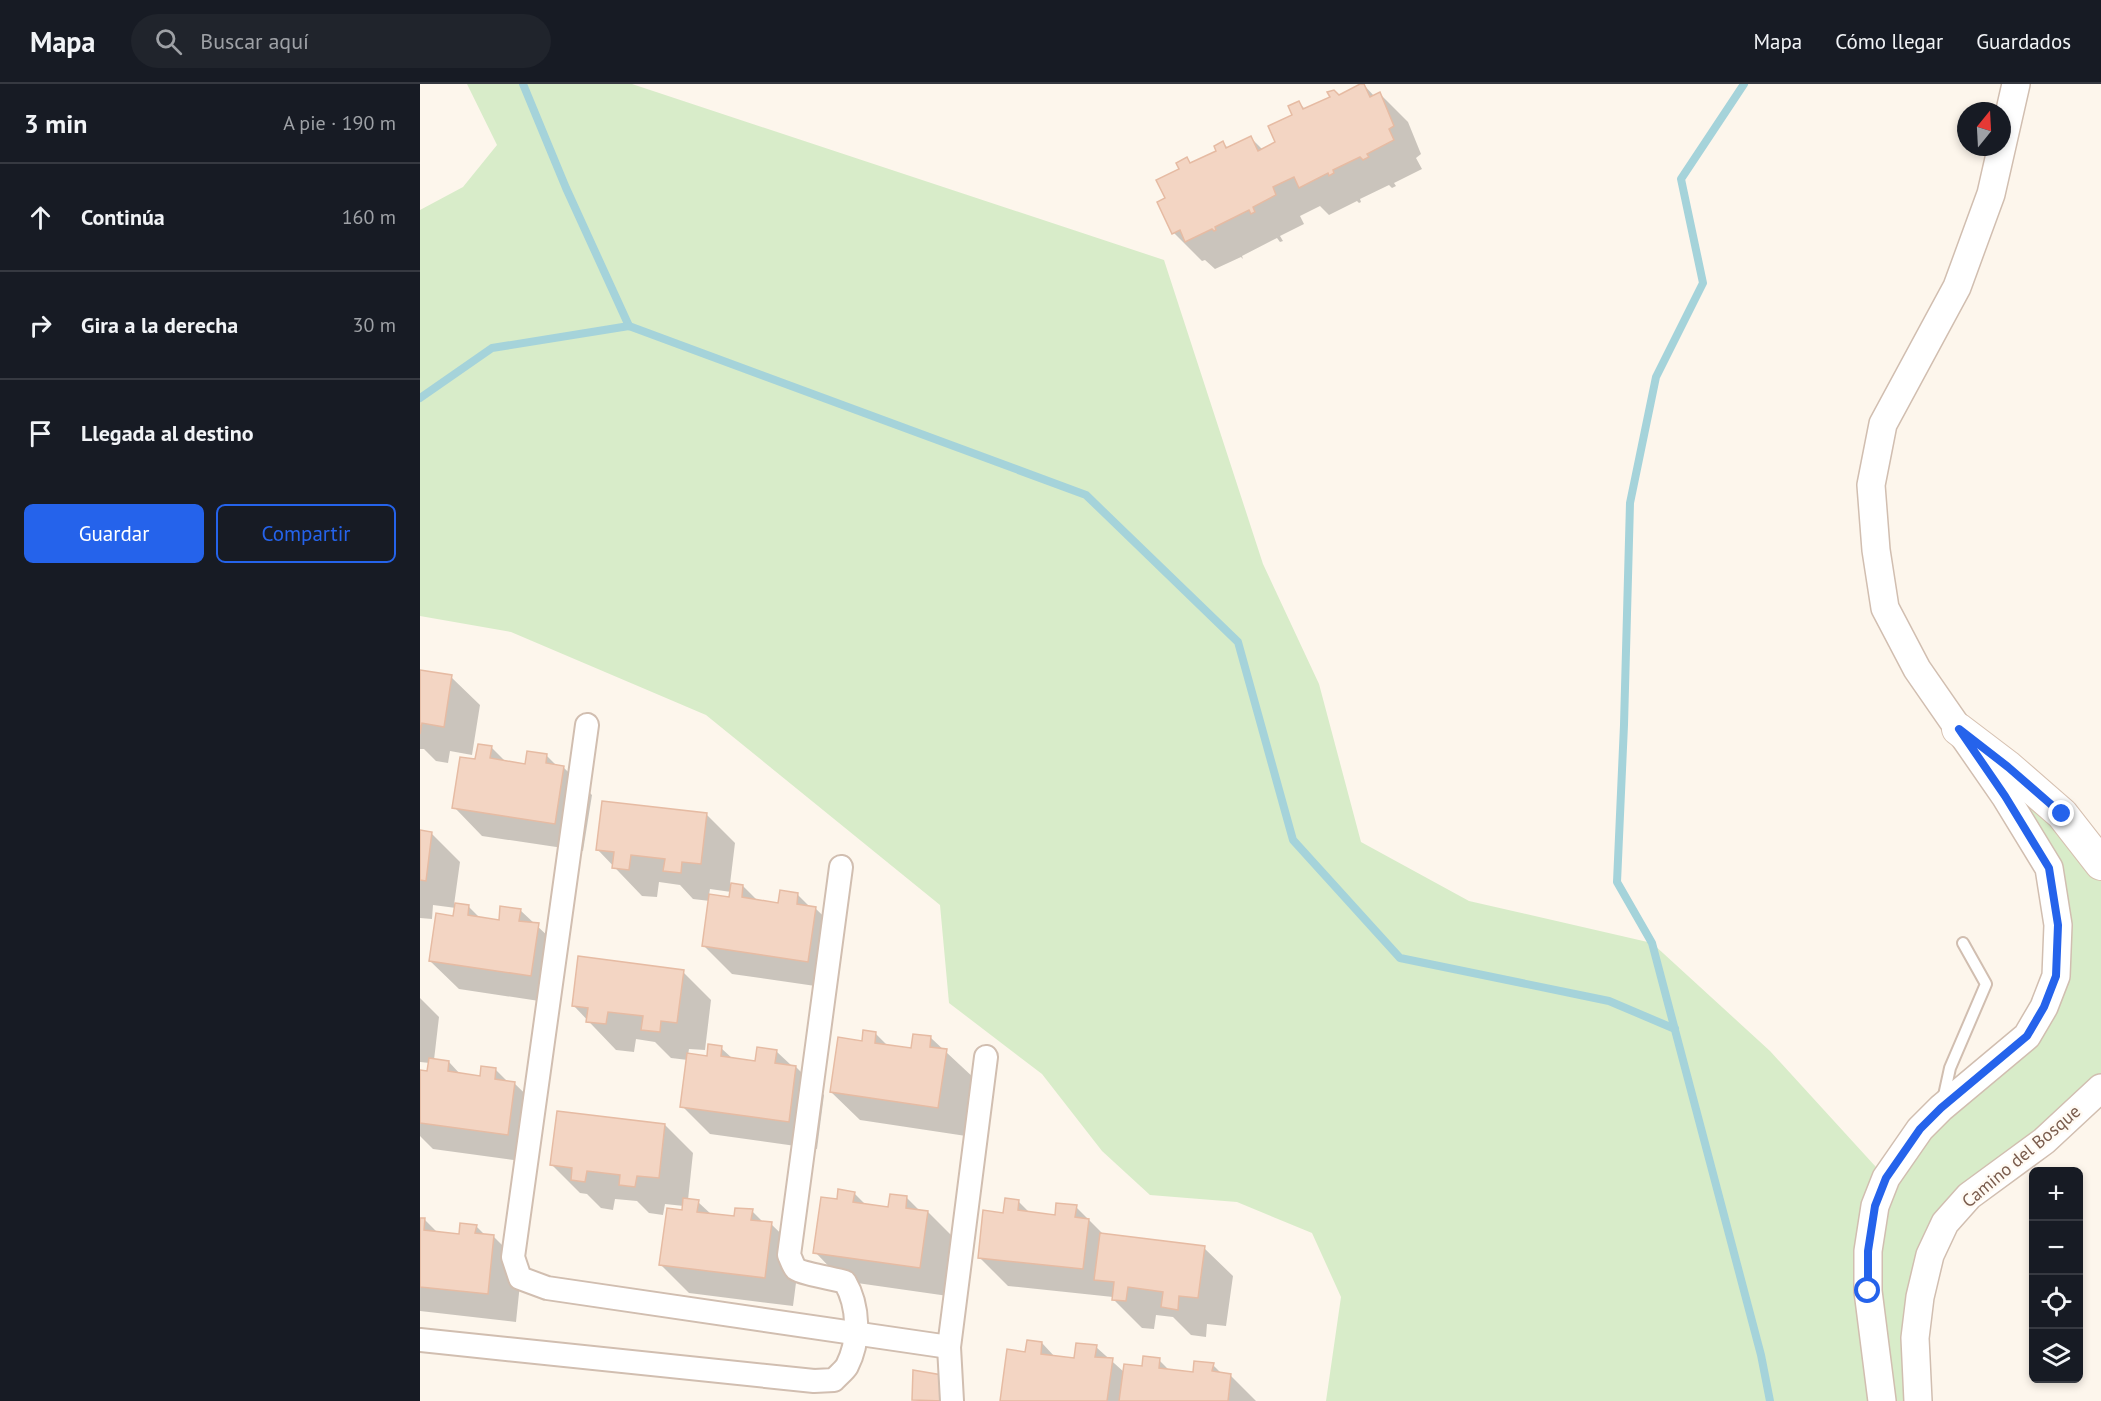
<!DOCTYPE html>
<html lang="es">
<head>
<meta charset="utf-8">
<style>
	body { margin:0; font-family:"PT Sans",sans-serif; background:#20242c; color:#f1f3f6 }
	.controls { position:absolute; right:18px; bottom:18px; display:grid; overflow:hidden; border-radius:9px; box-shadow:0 3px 9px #0003 }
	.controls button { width:54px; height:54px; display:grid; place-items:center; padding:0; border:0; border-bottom:2px solid #363941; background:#171b24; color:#f1f3f6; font:30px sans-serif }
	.compass { position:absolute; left:1537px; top:18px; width:54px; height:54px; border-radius:50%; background:#171b24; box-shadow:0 3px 9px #0003; rotate:18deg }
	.stop { position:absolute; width:18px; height:18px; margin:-14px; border:4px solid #2563eb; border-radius:50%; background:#fff }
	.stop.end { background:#2563eb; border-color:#fff; box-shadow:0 2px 6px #0008 }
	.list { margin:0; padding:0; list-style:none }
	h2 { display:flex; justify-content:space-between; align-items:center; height:78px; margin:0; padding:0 24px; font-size:26px }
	h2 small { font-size:20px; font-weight:400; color:#9ea1a6 }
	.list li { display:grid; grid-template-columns:39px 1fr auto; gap:18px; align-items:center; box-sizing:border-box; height:108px; padding:0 24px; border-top:2px solid #363941 }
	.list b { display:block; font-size:22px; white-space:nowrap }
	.list em { font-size:20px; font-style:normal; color:#9ea1a6 }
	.actions { display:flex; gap:12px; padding:18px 24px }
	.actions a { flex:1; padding:14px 0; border:2px solid #2563eb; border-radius:9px; text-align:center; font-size:21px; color:#2563eb }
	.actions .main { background:#2563eb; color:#fff }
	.icon { flex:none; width:33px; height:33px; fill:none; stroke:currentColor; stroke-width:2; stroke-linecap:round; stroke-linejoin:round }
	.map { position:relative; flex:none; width:1681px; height:1317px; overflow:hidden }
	header { display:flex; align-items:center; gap:36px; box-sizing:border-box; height:84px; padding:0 30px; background:#171b24; border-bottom:2px solid #363941 }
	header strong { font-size:28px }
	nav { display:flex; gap:33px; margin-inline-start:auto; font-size:21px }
	.search { width:420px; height:54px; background:#20242c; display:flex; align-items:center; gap:15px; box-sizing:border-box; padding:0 21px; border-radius:33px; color:#9ea1a6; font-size:22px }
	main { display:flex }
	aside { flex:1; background:#171b24 }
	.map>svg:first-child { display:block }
</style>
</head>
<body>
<header>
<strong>Mapa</strong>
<div class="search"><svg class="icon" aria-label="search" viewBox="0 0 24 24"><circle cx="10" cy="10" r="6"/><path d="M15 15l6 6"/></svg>Buscar aquí</div>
<nav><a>Mapa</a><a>Cómo llegar</a><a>Guardados</a></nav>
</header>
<main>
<aside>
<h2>3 min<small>A pie · 190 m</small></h2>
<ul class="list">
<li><svg class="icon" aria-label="ahead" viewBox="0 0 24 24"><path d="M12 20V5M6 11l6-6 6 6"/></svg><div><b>Continúa</b></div><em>160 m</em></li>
<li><svg class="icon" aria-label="right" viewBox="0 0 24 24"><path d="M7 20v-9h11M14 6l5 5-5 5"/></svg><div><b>Gira a la derecha</b></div><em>30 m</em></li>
<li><svg class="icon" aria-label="arrive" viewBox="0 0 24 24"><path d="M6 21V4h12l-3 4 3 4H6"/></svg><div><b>Llegada al destino</b></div></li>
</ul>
<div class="actions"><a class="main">Guardar</a><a>Compartir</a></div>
</aside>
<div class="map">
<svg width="1681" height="1317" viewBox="0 0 1681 1317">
	<rect width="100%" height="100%" fill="#fdf6ec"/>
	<path fill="#d8ecc9" d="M 47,0 L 212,0 L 744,176 L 843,480 L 899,600 L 941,758 L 1049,817 L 1232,859 L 1350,967 L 1466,1094 L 1624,923 L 1629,784 L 1538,645 L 1681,780 L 1681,1004 L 1525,1139 L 1510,1171 L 1498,1317 L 906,1317 L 921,1213 L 892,1149 L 817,1118 L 730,1111 L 682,1067 L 622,990 L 529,919 L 520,821 L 286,631 L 91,548 L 0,532 L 0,126 L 43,103 L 77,61 Z"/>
	<g fill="#0003" fill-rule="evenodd">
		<path d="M 943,0 L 955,13 L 960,10 L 988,38 L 1001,70 L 996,74 L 1002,85 L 974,99 L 976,102 L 972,104 L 969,101 L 940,115 L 941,118 L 939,119 L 937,117 L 909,131 L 900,122 L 880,132 L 884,140 L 860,152 L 863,157 L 860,158 L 857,154 L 822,172 L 823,175 L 821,173 L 795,185 L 785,176 L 782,177 L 754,149 L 747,115 L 767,75 L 772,80 L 798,67 L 803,59 L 808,64 L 831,54 L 843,66 L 857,59 L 874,31 L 879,19 L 886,26 Z"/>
		<path d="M 0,588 L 31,593 L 60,621 L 52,671 L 30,667 L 28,679 L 16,677 L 4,665 L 0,665 Z"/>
		<path d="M 71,663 L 87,679 L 106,682 L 126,671 L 137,682 L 143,683 L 172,711 L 163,767 L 62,752 L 34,723 L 56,677 Z"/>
		<path d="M 286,730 L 315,759 L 310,800 L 323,802 L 338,817 L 359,820 L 377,810 L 390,823 L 395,824 L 424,852 L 416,905 L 312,890 L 284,862 L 290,817 L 273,815 L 260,801 L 239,798 L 237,813 L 222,812 L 177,765 ZM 290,805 L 311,808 L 310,815 L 289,811 Z"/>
		<path d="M 0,748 L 12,750 L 40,778 L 34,821 L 49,823 L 60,834 L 80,838 L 100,826 L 146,869 L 139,920 L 39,905 L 10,877 L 35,833 L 36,824 L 13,821 L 12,835 L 0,834 Z"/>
		<path d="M 263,888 L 291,916 L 285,966 L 269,965 L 268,971 L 288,973 L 301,964 L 313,975 L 337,978 L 356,967 L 372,982 L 376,983 L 404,1011 L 397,1065 L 290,1050 L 262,1022 L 268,976 L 251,974 L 235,958 L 216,955 L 214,968 L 196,966 L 153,921 Z"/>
		<path d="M 0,914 L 19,933 L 14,976 L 29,978 L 41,991 L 61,994 L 75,985 L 88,998 L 94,999 L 123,1027 L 116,1079 L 13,1065 L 0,1052 L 0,988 L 8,989 L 10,979 L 0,978 Z"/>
		<path d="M 456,950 L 469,963 L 493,966 L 511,954 L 555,995 L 546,1052 L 440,1036 L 411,1008 L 443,959 Z"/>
		<path d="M 245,1041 L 273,1069 L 268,1116 L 278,1118 L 292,1131 L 315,1134 L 332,1127 L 344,1139 L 351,1140 L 380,1168 L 373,1222 L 269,1209 L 241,1181 L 264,1122 L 245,1120 L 243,1131 L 229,1129 L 217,1117 L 195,1115 L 193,1126 L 181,1124 L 167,1110 L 160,1109 L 132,1081 Z"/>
		<path d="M 434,1109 L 447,1122 L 470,1125 L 486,1113 L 500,1127 L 508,1128 L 536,1156 L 528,1212 L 423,1197 L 395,1168 L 418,1116 Z"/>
		<path d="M 598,1117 L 610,1129 L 636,1132 L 656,1123 L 684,1151 L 784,1164 L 813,1192 L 806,1242 L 787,1240 L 786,1253 L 771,1251 L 753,1233 L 736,1231 L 734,1245 L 722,1244 L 693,1215 L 693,1213 L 588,1202 L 559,1173 L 584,1130 Z"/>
		<path d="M 0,1135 L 5,1136 L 18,1149 L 40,1152 L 56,1142 L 66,1152 L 74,1153 L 102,1181 L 96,1238 L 0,1227 Z"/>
		<path d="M 622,1259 L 635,1273 L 656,1276 L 676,1263 L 704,1288 L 723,1284 L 739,1276 L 750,1287 L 774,1290 L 793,1281 L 802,1290 L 811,1292 L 836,1317 L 582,1317 L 606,1270 Z"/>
	</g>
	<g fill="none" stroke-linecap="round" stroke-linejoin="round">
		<g stroke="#a5d3da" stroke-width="8">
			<path d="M 103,0 L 146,104 L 209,242"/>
			<path d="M 1324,0 L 1261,95 L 1283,199 L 1236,293 L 1210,419 L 1204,641 L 1197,798 L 1232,859 L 1341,1271 L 1350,1317"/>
			<path d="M 0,314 L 72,264 L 209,242 L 666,411 L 818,558 L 873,756 L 980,874 L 1189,917 L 1255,945"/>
		</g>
	</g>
	<g fill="#f3d5c3" stroke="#e6bba3" stroke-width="1.5">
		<path d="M 940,0 L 944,0 L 950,13 L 960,8 L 974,42 L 969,45 L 974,56 L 947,70 L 949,73 L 943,76 L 940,73 L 913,86 L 914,89 L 909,92 L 908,89 L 879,104 L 874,93 L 853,103 L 856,111 L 833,123 L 835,128 L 831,130 L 829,126 L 795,143 L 796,146 L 794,147 L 792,145 L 765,158 L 760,146 L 752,150 L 737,118 L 745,114 L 736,96 L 759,85 L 756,79 L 767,73 L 770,79 L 796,67 L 794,62 L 803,57 L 806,64 L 831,52 L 838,67 L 855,58 L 848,42 L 872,31 L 868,22 L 879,17 L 883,25 L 910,13 L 907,8 L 914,6 L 919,11 Z"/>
		<path d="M 0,586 L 32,591 L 24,643 L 2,639 L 0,650 Z"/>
		<path d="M 58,660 L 72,662 L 70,674 L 105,680 L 107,667 L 127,670 L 126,679 L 144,682 L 135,740 L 32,724 L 40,673 L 55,675 Z"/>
		<path d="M 182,717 L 287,729 L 281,780 L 262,778 L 261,789 L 243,787 L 245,775 L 211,771 L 209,786 L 192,784 L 194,768 L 176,766 Z"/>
		<path d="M 0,746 L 12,748 L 6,797 L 0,796 Z"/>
		<path d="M 311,799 L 323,801 L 322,813 L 358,819 L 360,806 L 378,809 L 377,820 L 396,823 L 388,878 L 282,862 L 289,810 L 309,813 Z"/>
		<path d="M 35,819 L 49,821 L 48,831 L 79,836 L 80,822 L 101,825 L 99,837 L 119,839 L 111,892 L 9,877 L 16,829 L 33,832 Z"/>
		<path d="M 158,872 L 264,886 L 257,939 L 241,937 L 240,948 L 221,946 L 223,932 L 188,928 L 186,940 L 166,938 L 168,924 L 152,922 Z"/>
		<path d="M 443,946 L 456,948 L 455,959 L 491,964 L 493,950 L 511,952 L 510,963 L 527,965 L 518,1024 L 410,1008 L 418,953 L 442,957 Z"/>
		<path d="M 288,960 L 302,962 L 301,972 L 335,977 L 337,963 L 357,966 L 355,979 L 376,982 L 369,1038 L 260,1023 L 267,969 L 287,972 Z"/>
		<path d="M 9,974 L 29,977 L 28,987 L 60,992 L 61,982 L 76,984 L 75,995 L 95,998 L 88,1051 L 0,1039 L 0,986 L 7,987 Z"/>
		<path d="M 137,1027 L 245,1040 L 239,1094 L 217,1092 L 215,1103 L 199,1101 L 200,1091 L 167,1087 L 165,1098 L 151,1096 L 152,1084 L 130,1081 Z"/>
		<path d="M 418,1105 L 435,1108 L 433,1118 L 468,1123 L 470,1110 L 487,1112 L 486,1124 L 508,1127 L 500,1184 L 393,1169 L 401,1113 L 417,1115 Z"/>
		<path d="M 263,1114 L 279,1116 L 277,1128 L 314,1132 L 315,1124 L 333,1125 L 331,1136 L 352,1138 L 345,1194 L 239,1181 L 247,1124 L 262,1126 Z"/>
		<path d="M 585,1114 L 599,1116 L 598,1126 L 635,1131 L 636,1119 L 657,1121 L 655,1133 L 669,1135 L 663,1185 L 558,1174 L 563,1126 L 583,1129 Z"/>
		<path d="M 0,1134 L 5,1134 L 4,1146 L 39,1150 L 40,1139 L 57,1141 L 55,1149 L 74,1151 L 68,1210 L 0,1203 Z"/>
		<path d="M 680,1149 L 785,1162 L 778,1214 L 759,1212 L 758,1226 L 741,1223 L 743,1208 L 708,1203 L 706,1217 L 692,1216 L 694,1198 L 674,1196 Z"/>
		<path d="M 607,1256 L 622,1258 L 621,1270 L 654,1274 L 656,1259 L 677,1261 L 675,1273 L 693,1274 L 687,1317 L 580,1317 L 587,1265 L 605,1268 Z"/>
		<path d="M 723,1272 L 740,1274 L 739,1284 L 773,1288 L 774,1277 L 794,1279 L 792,1287 L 811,1290 L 808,1317 L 699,1317 L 704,1280 L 722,1282 Z"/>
		<path d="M 493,1286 L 522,1291 L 524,1317 L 492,1316 Z"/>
	</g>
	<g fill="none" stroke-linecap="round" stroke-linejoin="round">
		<g stroke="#d1beb0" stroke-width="14">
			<path id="service" d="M 1523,1016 L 1530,984 L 1566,900 L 1543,859"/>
		</g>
		<g stroke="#d1beb0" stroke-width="26">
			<g id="minor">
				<path d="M 167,641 L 93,1173 L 100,1194 L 127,1204 L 529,1263"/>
				<path d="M 0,1256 L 394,1297 L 414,1296 C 418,1291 424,1287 427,1282 C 440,1257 439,1222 425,1198 C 415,1195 381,1189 376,1185 C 373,1182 371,1175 369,1171 L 421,783"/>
				<path d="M 532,1317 L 529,1263 L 566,973"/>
			</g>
		</g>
		<g stroke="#d1beb0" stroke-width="30">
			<g id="tertiary">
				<path d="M 1462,1317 L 1448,1207 L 1448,1167 L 1455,1122 L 1466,1094 L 1500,1045 L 1521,1024 L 1607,952 L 1624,923 L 1636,892 L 1638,841 L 1629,784 L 1585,712 L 1497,585 L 1465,524 L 1456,466 L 1451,401 L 1463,340 L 1537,203 L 1571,110 L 1596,0"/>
				<path d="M 1498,1317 L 1495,1254 L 1500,1213 L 1510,1171 L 1525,1139 L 1549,1112 L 1624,1057 L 1681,1004"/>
			</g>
		</g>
		<g stroke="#d6c0b0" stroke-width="34">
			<path id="secondary" d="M 1538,645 L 1588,683 L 1642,730 L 1681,780"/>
		</g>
		<use href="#service" stroke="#fff" stroke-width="10"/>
		<use href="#minor" stroke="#fff" stroke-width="22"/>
		<use href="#tertiary" stroke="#fff" stroke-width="27"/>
		<use href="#secondary" stroke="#fff" stroke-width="32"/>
	</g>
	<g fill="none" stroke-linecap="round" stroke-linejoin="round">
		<path stroke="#2563eb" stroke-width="8" d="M 1448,1207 L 1448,1167 L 1455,1122 L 1466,1094 L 1500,1045 L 1521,1024 L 1607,952 L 1624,923 L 1636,892 L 1638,841 L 1629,784 L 1585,712 L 1539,645 L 1588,683 L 1642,730"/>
	</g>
	<g text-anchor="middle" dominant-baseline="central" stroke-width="5" stroke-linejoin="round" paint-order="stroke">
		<g font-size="18" fill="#7a5c4d" stroke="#fffaf3">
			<text transform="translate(1601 1072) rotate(-40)">Camino del Bosque</text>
		</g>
	</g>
</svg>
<div class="controls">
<button>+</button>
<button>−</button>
<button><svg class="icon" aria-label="locate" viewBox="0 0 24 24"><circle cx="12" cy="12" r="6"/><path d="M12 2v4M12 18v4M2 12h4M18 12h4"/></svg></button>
<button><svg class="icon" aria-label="layers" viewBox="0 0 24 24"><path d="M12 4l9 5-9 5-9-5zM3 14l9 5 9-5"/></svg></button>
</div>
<svg class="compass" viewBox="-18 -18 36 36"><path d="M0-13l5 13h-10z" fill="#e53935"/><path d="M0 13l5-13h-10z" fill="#9ea1a6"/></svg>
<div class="stop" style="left:1448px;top:1207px"></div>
<div class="stop end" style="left:1642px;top:730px"></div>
</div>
</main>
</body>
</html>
